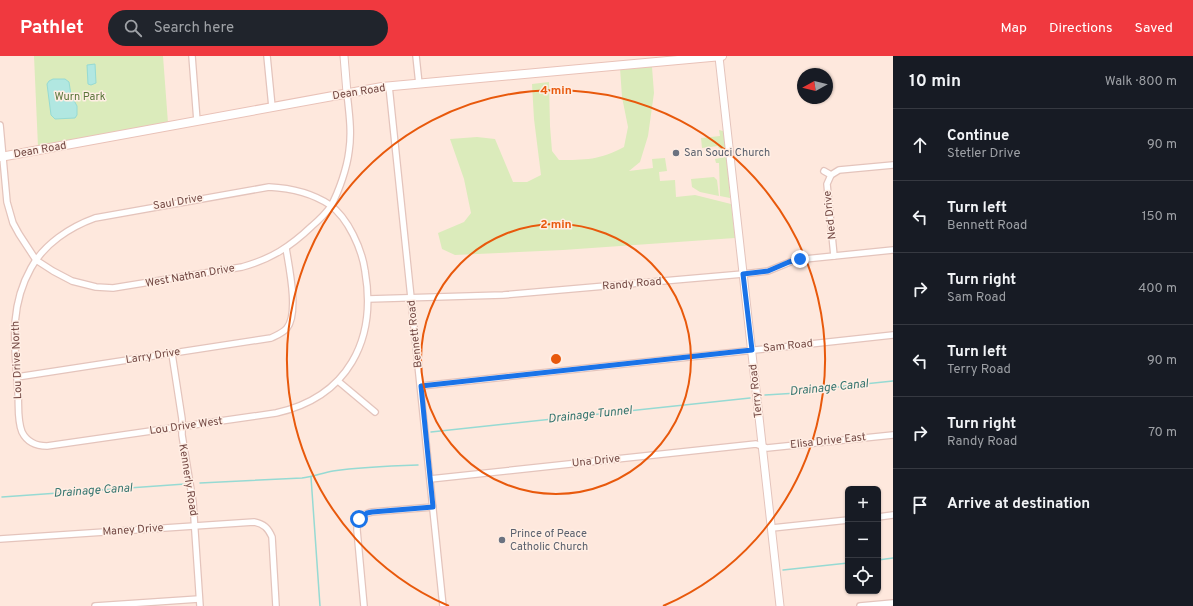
<!DOCTYPE html>
<html lang="en">
<head>
<meta charset="utf-8">
<style>
	body { margin:0; font-family:Overpass,sans-serif; background:#20242c; color:#f1f3f6 }
	.controls { position:absolute; right:12px; bottom:12px; display:grid; overflow:hidden; border-radius:6px; box-shadow:0 1px 3px #0004 }
	.controls button { width:36px; height:36px; display:grid; place-items:center; padding:0; border:0; border-bottom:1px solid #363941; background:#171b24; color:#f1f3f6; font:20px sans-serif }
	.compass { position:absolute; left:797px; top:12px; width:36px; height:36px; border-radius:50%; background:#171b24; box-shadow:0 1px 3px #0004; rotate:262deg }
	.stop { position:absolute; width:12px; height:12px; margin:-9px; border:3px solid #1a73e8; border-radius:50%; background:#fff }
	.stop.end { background:#1a73e8; border-color:#fff; box-shadow:0 1px 4px #0008 }
	.list { margin:0; padding:0; list-style:none }
	h2 { display:flex; justify-content:space-between; align-items:center; height:52px; margin:0; padding:0 16px; font-size:17px }
	h2 small { font-size:13px; font-weight:400; color:#9ea1a6 }
	.list li { display:grid; grid-template-columns:26px 1fr auto; gap:12px; align-items:center; box-sizing:border-box; height:72px; padding:0 16px; border-top:1px solid #363941 }
	.list b { display:block; font-size:15px; white-space:nowrap }
	.list p { margin:0; font-size:13px; white-space:nowrap; color:#9ea1a6 }
	.list em { font-size:13px; font-style:normal; color:#9ea1a6 }
	.icon { flex:none; width:22px; height:22px; fill:none; stroke:currentColor; stroke-width:2; stroke-linecap:round; stroke-linejoin:round }
	.map { position:relative; flex:none; width:893px; height:550px; overflow:hidden }
	header { display:flex; align-items:center; gap:24px; box-sizing:border-box; height:56px; padding:0 20px; background:#f0393f; color:#fff }
	header strong { font-size:19px }
	nav { display:flex; gap:22px; margin-inline-start:auto; font-size:14px }
	.search { width:280px; height:36px; background:#20242c; display:flex; align-items:center; gap:10px; box-sizing:border-box; padding:0 14px; border-radius:22px; color:#9ea1a6; font-size:15px }
	main { display:flex }
	aside { flex:1; background:#171b24 }
	.map>svg:first-child { display:block }
</style>
</head>
<body>
<header>
<strong>Pathlet</strong>
<div class="search"><svg class="icon" aria-label="search" viewBox="0 0 24 24"><circle cx="10" cy="10" r="6"/><path d="M15 15l6 6"/></svg>Search here</div>
<nav><a>Map</a><a>Directions</a><a>Saved</a></nav>
</header>
<main>
<div class="map">
<svg width="893" height="550" viewBox="0 0 893 550">
	<rect width="100%" height="100%" fill="#fee8dd"/>
	<g fill="#dbebbb">
		<path d="M 34,0 L 163,0 L 168,67 L 38,91 Z"/>
		<path d="M 652,11 L 654,37 L 648,80 L 640,106 L 629,115 L 653,112 L 652,103 L 665,102 L 667,115 L 659,116 L 660,125 L 675,124 L 676,141 L 695,139 L 731,148 L 735,182 L 563,194 L 455,199 L 442,193 L 438,177 L 464,166 L 471,157 L 464,123 L 450,83 L 477,81 L 495,83 L 513,126 L 527,126 L 541,119 L 534,63 L 532,28 L 549,26 L 550,70 L 552,95 L 559,104 C 585,104 600,104 624,91 L 628,71 L 622,41 L 620,12 Z"/>
		<path d="M 719,74 L 723,75 L 725,79 L 726,94 L 720,95 L 718,90 L 702,92 L 701,82 L 720,80 Z"/>
		<path d="M 725,101 L 727,104 L 730,142 L 720,140 L 719,107 L 716,107 L 715,103 Z"/>
		<path d="M 714,121 L 717,124 L 719,140 L 700,136 L 692,131 L 691,123 Z"/>
	</g>
	<g fill="#b1e7e1" stroke="#96dad3">
		<path d="M 95,8 L 96,27 L 91,29 L 88,28 L 87,9 Z"/>
		<path d="M 53,23 L 65,23 L 69,26 L 71,39 L 77,50 L 77,59 L 75,62 L 55,63 L 51,59 L 47,28 L 49,25 Z"/>
	</g>
	<g fill="none" stroke-linecap="round" stroke-linejoin="round">
		<g stroke="#96dad3" stroke-width="1.5">
			<path d="M 765,339 L 798,337 L 845,330 L 893,325"/>
			<path d="M 431,376 L 750,342"/>
			<path d="M 311,421 L 320,550"/>
			<path d="M 200,427 L 302,422 C 312,421 322,417 333,415 C 361,411 389,410 418,409"/>
			<path d="M 2,441 L 185,428"/>
			<path d="M 878,504 L 893,502"/>
			<path d="M 783,514 L 848,507"/>
		</g>
		<g stroke="#e4c4bc" stroke-width="8">
			<g id="minor">
				<path d="M 192,0 L 197,65"/>
				<path d="M 267,0 L 272,51"/>
				<path d="M 416,0 L 419,28"/>
				<path d="M 389,30 L 443,550"/>
				<path d="M 0,69 L 7,146 L 13,167 L 19,178 L 36,204 L 53,215 L 72,225 L 96,231 L 113,232 L 242,211 C 271,203 290,191 312,170 C 319,164 326,157 331,150 C 339,135 347,112 349,95 C 352,76 349,56 347,37"/>
				<path d="M 824,115 L 831,119"/>
				<path d="M 269,131 C 290,132 312,137 330,149 C 348,162 362,193 365,215 C 377,284 348,341 276,357 L 47,390 C 36,390 27,386 22,376 C 17,364 19,349 18,336 C 15,292 8,253 31,212 C 44,188 70,171 95,162 Z"/>
				<path d="M 834,200 L 827,128 L 831,119 L 839,114 L 893,109"/>
				<path d="M 368,243 L 503,239 L 743,218 L 768,215 L 795,204 L 893,194"/>
				<path d="M 172,298 L 182,363 L 182,379 L 193,446 L 200,550"/>
				<path d="M 17,321 L 271,282 C 277,279 283,277 287,272 C 299,257 289,211 286,192"/>
				<path d="M 338,325 L 375,356"/>
				<path d="M 421,330 L 893,279"/>
				<path d="M 430,423 L 756,388 L 767,392 L 893,379"/>
				<path d="M 878,461 L 893,459"/>
				<path d="M 772,472 L 848,464"/>
				<path d="M 0,483 L 254,466 C 264,468 268,472 272,481 L 276,550"/>
				<path d="M 95,550 L 199,543"/>
				<path d="M 364,550 L 357,474 C 357,463 362,458 372,456 L 433,451"/>
				<path d="M 860,550 L 893,547"/>
			</g>
		</g>
		<g stroke="#e4c4bc" stroke-width="9">
			<g id="tertiary">
				<path d="M 344,0 L 347,37"/>
				<path d="M 719,1 L 780,550"/>
			</g>
		</g>
		<g stroke="#e9c2b8" stroke-width="10">
			<path id="secondary" d="M 0,101 L 382,31 L 722,0"/>
		</g>
		<use href="#minor" stroke="#fff" stroke-width="5.5"/>
		<use href="#tertiary" stroke="#fff" stroke-width="7"/>
		<use href="#secondary" stroke="#fff" stroke-width="8"/>
	</g>
	<g fill="none" stroke-linecap="round" stroke-linejoin="round">
		<path stroke="#1a73e8" stroke-width="5" d="M 359,463 L 367,457 L 372,456 L 433,451 L 421,330 L 752,294 L 743,218 L 768,215 L 789,206 L 800,203"/>
	</g>
	<g fill="none" stroke="#e8590c" stroke-width="2">
		<circle cx="556" cy="303" r="135"/>
		<path d="M449 550A269 269 0 1 1 663 550"/>
	</g>
	<g fill="#6b7280" stroke="#ffeee4" stroke-width="1.5">
		<circle cx="676" cy="97" r="4"/>
		<circle cx="502" cy="484" r="4"/>
	</g>
	<g text-anchor="middle" dominant-baseline="central" stroke-width="3" stroke-linejoin="round" paint-order="stroke">
		<g font-size="11" fill="#744944" stroke="#ffeee4">
			<text transform="translate(359 36) rotate(-9)">Dean Road</text>
			<text transform="translate(40 94) rotate(-10)">Dean Road</text>
			<text transform="translate(178 146) rotate(-10)">Saul Drive</text>
			<text transform="translate(830 159) rotate(-96)">Ned Drive</text>
			<text transform="translate(190 220) rotate(-10)">West Nathan Drive</text>
			<text transform="translate(632 228) rotate(-5)">Randy Road</text>
			<text transform="translate(415 278) rotate(-96)">Bennett Road</text>
			<text transform="translate(788 290) rotate(-6)">Sam Road</text>
			<text transform="translate(153 300) rotate(-9)">Larry Drive</text>
			<text transform="translate(17 304) rotate(-92)">Lou Drive North</text>
			<text transform="translate(756 335) rotate(-96)">Terry Road</text>
			<text transform="translate(186 370) rotate(-8)">Lou Drive West</text>
			<text transform="translate(828 385) rotate(-6)">Elisa Drive East</text>
			<text transform="translate(596 405) rotate(-6)">Una Drive</text>
			<text transform="translate(188 424) rotate(81)">Kennerly Road</text>
			<text transform="translate(133 474) rotate(-4)">Maney Drive</text>
		</g>
		<g font-size="11" fill="#5a753a" stroke="#ffeee4">
			<text x="80" y="41">Wurn Park</text>
		</g>
		<g font-size="11" fill="#5b616d" stroke="#ffeee4" text-anchor="start">
			<text x="684" y="97">San Souci Church</text>
			<text x="510" y="478">Prince of Peace<tspan x="510" dy="13">Catholic Church</tspan></text>
		</g>
		<g font-size="12" font-style="italic" fill="#35746e" stroke="#ffeee4">
			<text transform="translate(829 332) rotate(-6)">Drainage Canal</text>
			<text transform="translate(590 359) rotate(-6)">Drainage Tunnel</text>
			<text transform="translate(93 435) rotate(-4)">Drainage Canal</text>
		</g>
	</g>
	<circle cx="556" cy="303" r="6" fill="#e8590c" stroke="#ffeee4" stroke-width="2"/>
	<g font-size="12" text-anchor="middle" font-weight="bold" fill="#e8590c" stroke="#ffeee4" stroke-width="3" stroke-linejoin="round" paint-order="stroke">
		<text x="556" y="38">4 min</text>
		<text x="556" y="172">2 min</text>
	</g>
</svg>
<div class="controls">
<button>+</button>
<button>−</button>
<button><svg class="icon" aria-label="locate" viewBox="0 0 24 24"><circle cx="12" cy="12" r="6"/><path d="M12 2v4M12 18v4M2 12h4M18 12h4"/></svg></button>
</div>
<svg class="compass" viewBox="-18 -18 36 36"><path d="M0-13l5 13h-10z" fill="#e53935"/><path d="M0 13l5-13h-10z" fill="#9ea1a6"/></svg>
<div class="stop" style="left:359px;top:463px"></div>
<div class="stop end" style="left:800px;top:203px"></div>
</div>
<aside>
<h2>10 min<small>Walk · 800 m</small></h2>
<ul class="list">
<li><svg class="icon" aria-label="ahead" viewBox="0 0 24 24"><path d="M12 20V5M6 11l6-6 6 6"/></svg><div><b>Continue</b><p>Stetler Drive</p></div><em>90 m</em></li>
<li><svg class="icon" aria-label="left" viewBox="0 0 24 24"><path d="M17 20v-9H6M10 6l-5 5 5 5"/></svg><div><b>Turn left</b><p>Bennett Road</p></div><em>150 m</em></li>
<li><svg class="icon" aria-label="right" viewBox="0 0 24 24"><path d="M7 20v-9h11M14 6l5 5-5 5"/></svg><div><b>Turn right</b><p>Sam Road</p></div><em>400 m</em></li>
<li><svg class="icon" aria-label="left" viewBox="0 0 24 24"><path d="M17 20v-9H6M10 6l-5 5 5 5"/></svg><div><b>Turn left</b><p>Terry Road</p></div><em>90 m</em></li>
<li><svg class="icon" aria-label="right" viewBox="0 0 24 24"><path d="M7 20v-9h11M14 6l5 5-5 5"/></svg><div><b>Turn right</b><p>Randy Road</p></div><em>70 m</em></li>
<li><svg class="icon" aria-label="arrive" viewBox="0 0 24 24"><path d="M6 21V4h12l-3 4 3 4H6"/></svg><div><b>Arrive at destination</b></div></li>
</ul>
</aside>
</main>
</body>
</html>
